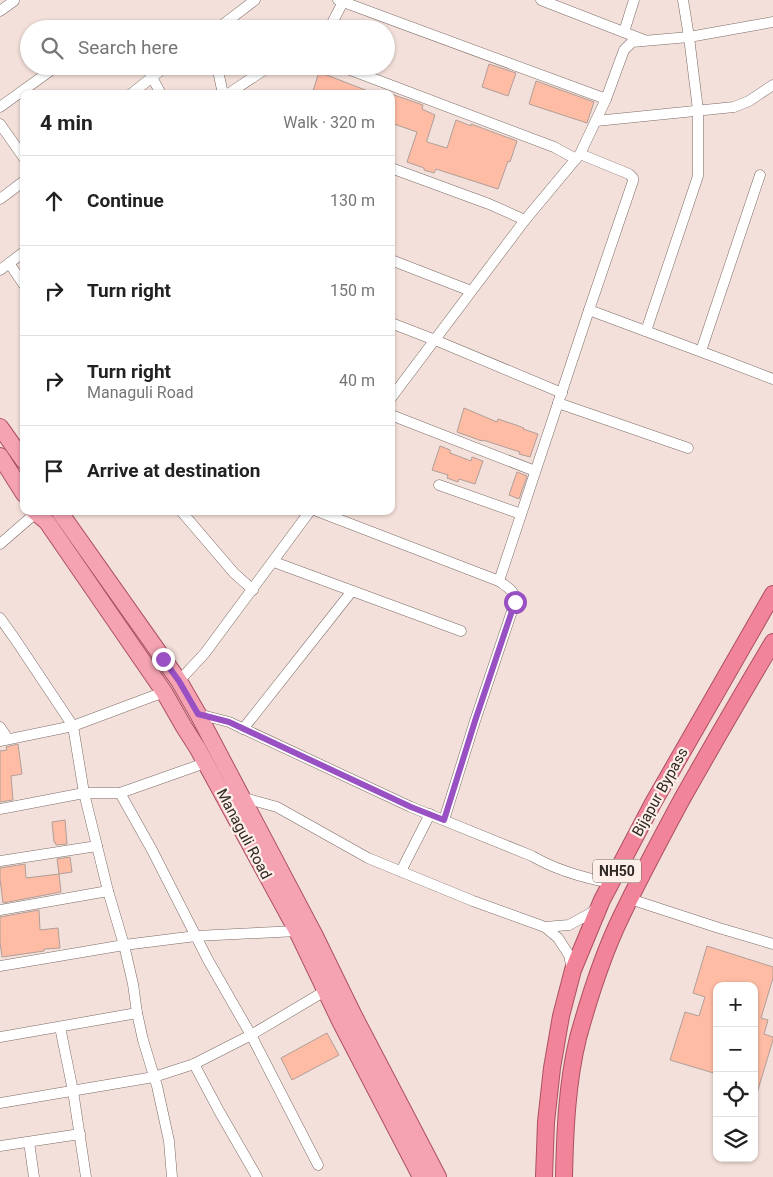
<!DOCTYPE html>
<html lang="en">
<head>
<meta charset="utf-8">
<style>
	body { margin:0; font-family:Roboto,sans-serif; background:#f6f6f6; color:#222 }
	.controls { position:absolute; right:15px; bottom:15px; display:grid; overflow:hidden; border-radius:10px; box-shadow:0 1px 4px #0004 }
	.controls button { width:45px; height:45px; display:grid; place-items:center; padding:0; border:0; border-bottom:1px solid #e0e0e0; background:#fff; color:#222; font:25px sans-serif }
	.stop { position:absolute; width:15px; height:15px; margin:-11px; border:4px solid #9850c3; border-radius:50%; background:#fff }
	.stop.end { background:#9850c3; border-color:#fff; box-shadow:0 1px 5px #0008 }
	.list { margin:0; padding:0; list-style:none }
	h2 { display:flex; justify-content:space-between; align-items:center; height:65px; margin:0; padding:0 20px; font-size:21px }
	h2 small { font-size:16px; font-weight:400; color:#767676 }
	.list li { display:grid; grid-template-columns:32px 1fr auto; gap:15px; align-items:center; box-sizing:border-box; height:90px; padding:0 20px; border-top:1px solid #e0e0e0 }
	.list b { display:block; font-size:19px; white-space:nowrap }
	.list p { margin:0; font-size:16px; white-space:nowrap; color:#767676 }
	.list em { font-size:16px; font-style:normal; color:#767676 }
	.icon { flex:none; width:28px; height:28px; fill:none; stroke:currentColor; stroke-width:2; stroke-linecap:round; stroke-linejoin:round }
	.map { position:relative; flex:none; width:773px; height:1177px; overflow:hidden }
	.search { position:absolute; background:#fff; box-shadow:0 1px 4px #0004; left:20px; top:20px; width:375px; height:55px; display:flex; align-items:center; gap:12px; box-sizing:border-box; padding:0 18px; border-radius:28px; color:#767676; font-size:19px }
	.panel { position:absolute; background:#fff; box-shadow:0 1px 4px #0004; left:20px; top:90px; width:375px; height:425px; border-radius:10px }
	.map>svg:first-child { display:block }
</style>
</head>
<body>
<div class="map">
<svg width="773" height="1177" viewBox="0 0 773 1177">
	<rect width="100%" height="100%" fill="#f4e0da"/>
	<g fill="#febca5" stroke="#b09e98">
		<path d="M 489,64 L 516,73 L 508,96 L 482,87 Z"/>
		<path d="M 319,72 L 373,93 L 372,94 L 312,94 Z"/>
		<path d="M 536,81 L 594,102 L 587,123 L 529,104 Z"/>
		<path d="M 391,94 L 423,105 L 422,109 L 435,115 L 427,140 L 427,142 L 447,148 L 456,120 L 471,126 L 471,124 L 517,141 L 510,162 L 508,161 L 498,189 L 436,169 L 434,173 L 424,170 L 424,168 L 407,162 L 417,132 L 391,123 Z"/>
		<path d="M 464,408 L 497,422 L 498,419 L 513,424 L 524,428 L 523,429 L 538,434 L 530,457 L 519,454 L 520,452 L 483,440 L 482,441 L 457,432 Z"/>
		<path d="M 440,446 L 450,450 L 450,453 L 471,461 L 472,457 L 483,461 L 475,484 L 459,479 L 458,482 L 447,478 L 448,475 L 432,470 Z"/>
		<path d="M 517,472 L 527,476 L 519,499 L 509,495 Z"/>
		<path d="M 18,744 L 22,774 L 11,776 L 13,800 L 0,802 L 0,751 L 7,750 L 6,747 Z"/>
		<path d="M 65,820 L 67,844 L 56,845 L 55,842 L 54,842 L 52,822 Z"/>
		<path d="M 70,857 L 72,872 L 59,874 L 57,859 Z"/>
		<path d="M 25,864 L 26,878 L 59,874 L 61,892 L 3,903 L 0,879 L 0,868 Z"/>
		<path d="M 39,910 L 40,930 L 58,928 L 60,948 L 44,949 L 44,951 L 2,957 L 0,942 L 0,917 Z"/>
		<path d="M 707,946 L 773,967 L 773,978 L 761,1018 L 768,1020 L 764,1034 L 773,1037 L 773,1040 L 757,1093 L 754,1093 L 754,986 L 717,986 L 717,1074 L 670,1060 L 685,1012 L 699,1016 L 705,997 L 693,993 Z"/>
		<path d="M 327,1033 L 339,1055 L 292,1080 L 281,1058 Z"/>
	</g>
	<g fill="none" stroke-linecap="round" stroke-linejoin="round">
		<g stroke="#7c6b65" stroke-width="11">
			<g id="minor">
				<path d="M 338,0 L 606,99"/>
				<path d="M 541,0 L 644,40"/>
				<path d="M 0,11 L 14,1"/>
				<path d="M 111,29 L 114,27 L 122,29"/>
				<path d="M 217,29 L 255,0"/>
				<path d="M 328,29 L 330,27 L 344,0"/>
				<path d="M 624,32 L 634,0"/>
				<path d="M 146,66 L 161,94"/>
				<path d="M 217,66 L 223,94"/>
				<path d="M 340,66 L 554,147 L 576,159"/>
				<path d="M 131,94 L 166,66"/>
				<path d="M 228,94 L 270,66"/>
				<path d="M 0,107 L 57,66"/>
				<path d="M 596,121 L 734,107 L 749,101 L 773,85"/>
				<path d="M 0,124 L 24,158"/>
				<path d="M 580,154 L 629,174 L 633,178 L 633,181 L 589,310 L 726,361 L 773,379"/>
				<path d="M 391,168 L 489,204 L 525,220"/>
				<path d="M 0,199 L 24,181"/>
				<path d="M 391,260 L 471,291"/>
				<path d="M 9,263 L 24,285"/>
				<path d="M 0,270 L 24,252"/>
				<path d="M 391,323 L 435,340 L 562,393"/>
				<path d="M 646,331 L 698,176 L 698,110 L 689,37 L 683,0"/>
				<path d="M 701,351 L 760,175"/>
				<path d="M 391,398 L 525,220 L 580,154 L 606,99 L 624,50 L 632,42 L 689,37 L 773,22"/>
				<path d="M 558,403 L 688,448"/>
				<path d="M 391,415 L 535,471"/>
				<path d="M 439,485 L 521,514"/>
				<path d="M 181,511 L 234,573 L 253,590"/>
				<path d="M 317,511 L 499,581 L 589,310"/>
				<path d="M 0,544 L 38,511"/>
				<path d="M 274,562 L 461,631"/>
				<path d="M 0,618 L 15,639 L 73,726 L 84,793 L 108,891 L 124,945 L 133,984 L 137,1013 L 143,1040 L 157,1086 L 169,1141 L 172,1177"/>
				<path d="M 179,681 L 205,653 L 310,511"/>
				<path d="M 198,714 L 229,722 L 411,807 L 532,856 C 556,870 584,878 611,883"/>
				<path d="M 0,727 L 8,739"/>
				<path d="M 243,729 L 352,591"/>
				<path d="M 0,741 L 73,726 L 164,692"/>
				<path d="M 120,793 L 152,850 L 208,960 L 251,1035 L 318,1165"/>
				<path d="M 241,797 L 277,807 L 368,858 L 473,901 L 545,927 L 558,938 L 569,955 L 572,969"/>
				<path d="M 0,809 L 84,793 L 120,793 L 205,763"/>
				<path d="M 444,820 L 475,721 L 515,602 C 516,591 507,587 499,581"/>
				<path d="M 0,861 L 97,846"/>
				<path d="M 401,871 L 430,814"/>
				<path d="M 630,899 L 719,928 L 773,944"/>
				<path d="M 0,910 L 108,891"/>
				<path d="M 545,927 L 569,925 L 591,913 L 596,908"/>
				<path d="M 0,966 L 124,945 L 196,936 L 297,931"/>
				<path d="M 60,1027 L 73,1091 L 86,1177"/>
				<path d="M 0,1037 L 137,1013"/>
				<path d="M 194,1064 L 219,1111 L 257,1177"/>
				<path d="M 0,1103 L 154,1077 L 194,1064 L 251,1035 L 330,988"/>
				<path d="M 29,1142 L 34,1177"/>
				<path d="M 0,1146 L 80,1134"/>
			</g>
		</g>
		<g stroke="#ac5061" stroke-width="18">
			<g id="primary">
				<path d="M 0,427 L 24,461"/>
				<path d="M 0,456 L 24,494"/>
				<path d="M 34,511 L 47,522 L 164,692 L 184,727 L 198,749 L 297,931 L 340,1021 L 421,1177"/>
				<path d="M 59,511 L 179,681 L 198,714 L 315,936 L 353,1014 L 438,1177"/>
			</g>
		</g>
		<g stroke="#ac5061" stroke-width="18">
			<g id="trunk">
				<path d="M 544,1177 L 546,1122 L 552,1068 L 561,1016 L 573,970 L 602,900 L 653,803 L 773,594"/>
				<path d="M 564,1177 C 565,1131 567,1083 578,1038 C 589,998 603,954 621,917 C 640,877 661,838 682,799 C 712,746 742,694 773,642"/>
			</g>
		</g>
		<use href="#minor" stroke="#fff" stroke-width="10"/>
		<use href="#primary" stroke="#f5a3b3" stroke-width="16"/>
		<use href="#trunk" stroke="#f2849a" stroke-width="16"/>
	</g>
	<g fill="none" stroke-linecap="round" stroke-linejoin="round">
		<path stroke="#9850c3" stroke-width="6" d="M 163,659 L 179,681 L 198,714 L 229,722 L 411,807 L 444,820 L 475,721 L 515,602"/>
	</g>
	<g text-anchor="middle" dominant-baseline="central" stroke-width="4.5" stroke-linejoin="round" paint-order="stroke">
		<rect fill="#feefe9" stroke="#6e6460" stroke-width="1" x="593" y="859.5" width="48" height="23" rx="4"/>
		<g font-size="14" font-weight="bold" fill="#302926">
			<text x="617" y="871">NH50</text>
		</g>
		<g font-size="15" fill="#302926" stroke="#feefe9">
			<text transform="translate(660 792) rotate(-61)">Bijapur Bypass</text>
			<text transform="translate(244 834) rotate(62)">Managuli Road</text>
		</g>
	</g>
</svg>
<div class="controls">
<button>+</button>
<button>−</button>
<button><svg class="icon" aria-label="locate" viewBox="0 0 24 24"><circle cx="12" cy="12" r="6"/><path d="M12 2v4M12 18v4M2 12h4M18 12h4"/></svg></button>
<button><svg class="icon" aria-label="layers" viewBox="0 0 24 24"><path d="M12 4l9 5-9 5-9-5zM3 14l9 5 9-5"/></svg></button>
</div>
<div class="stop" style="left:515px;top:602px"></div>
<div class="stop end" style="left:163px;top:659px"></div>
<div class="search"><svg class="icon" aria-label="search" viewBox="0 0 24 24"><circle cx="10" cy="10" r="6"/><path d="M15 15l6 6"/></svg>Search here</div>
<section class="panel">
<h2>4 min<small>Walk · 320 m</small></h2>
<ul class="list">
<li><svg class="icon" aria-label="ahead" viewBox="0 0 24 24"><path d="M12 20V5M6 11l6-6 6 6"/></svg><div><b>Continue</b></div><em>130 m</em></li>
<li><svg class="icon" aria-label="right" viewBox="0 0 24 24"><path d="M7 20v-9h11M14 6l5 5-5 5"/></svg><div><b>Turn right</b></div><em>150 m</em></li>
<li><svg class="icon" aria-label="right" viewBox="0 0 24 24"><path d="M7 20v-9h11M14 6l5 5-5 5"/></svg><div><b>Turn right</b><p>Managuli Road</p></div><em>40 m</em></li>
<li><svg class="icon" aria-label="arrive" viewBox="0 0 24 24"><path d="M6 21V4h12l-3 4 3 4H6"/></svg><div><b>Arrive at destination</b></div></li>
</ul>
</section>
</div>
</body>
</html>
